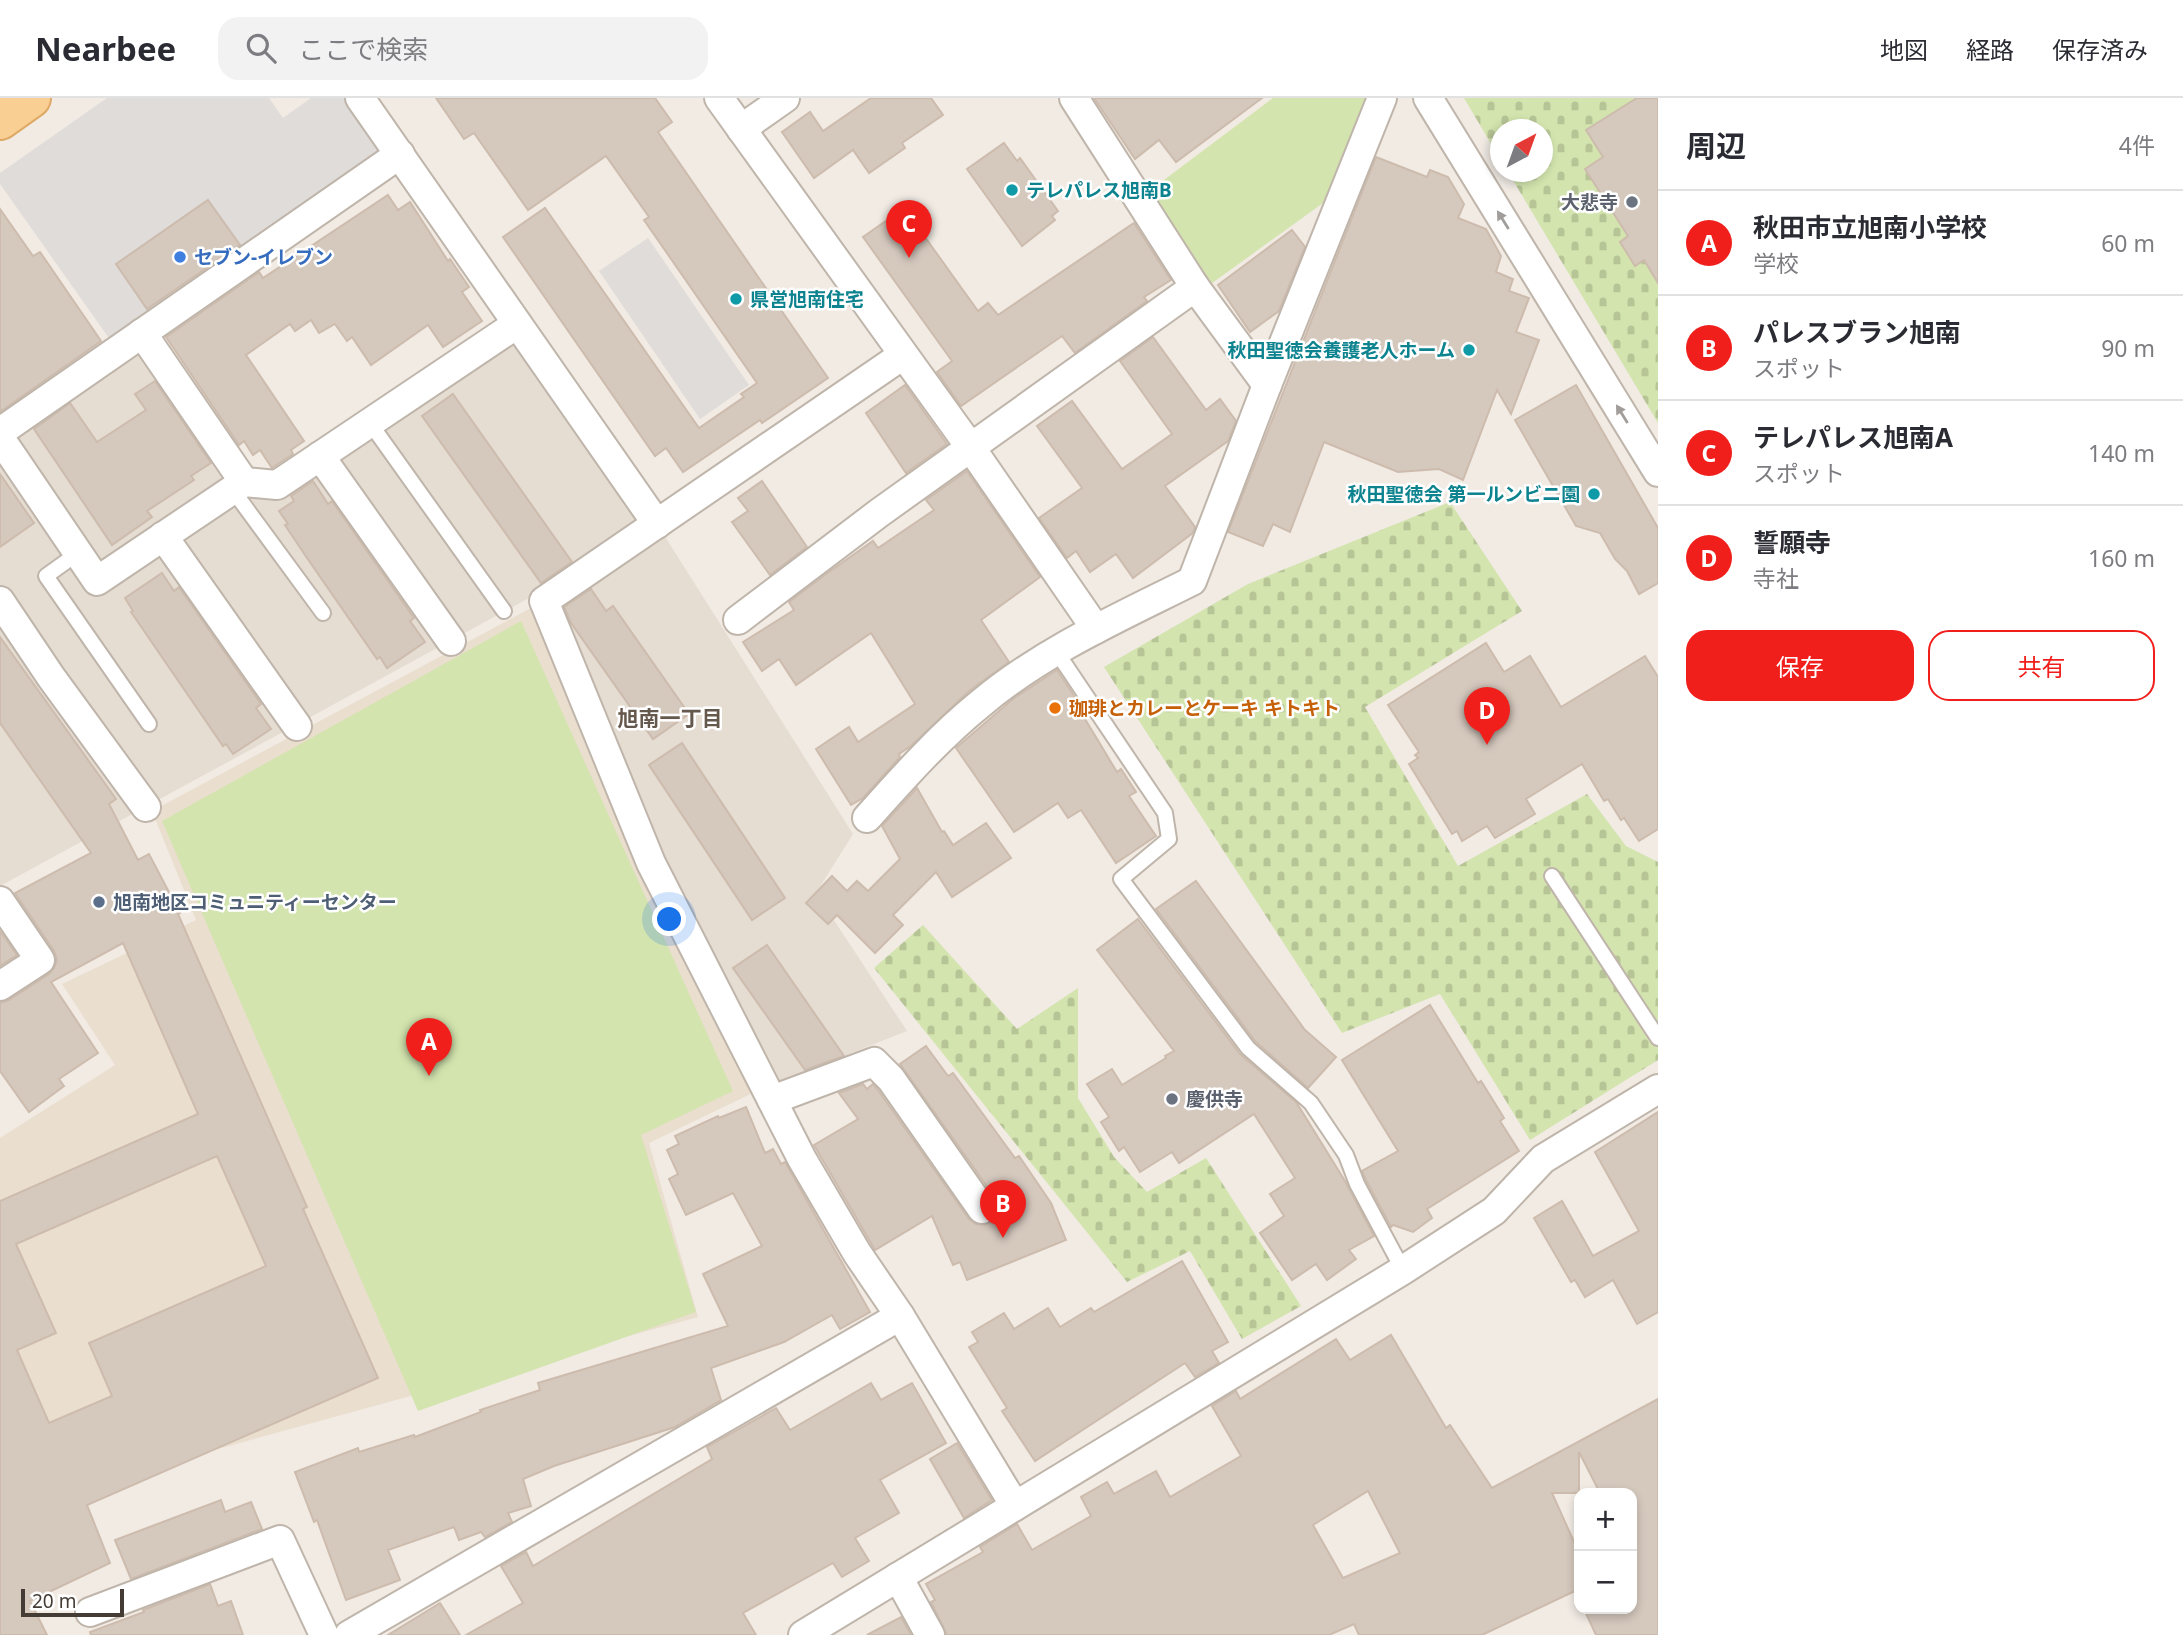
<!DOCTYPE html>
<html lang="ja">
<head>
<meta charset="utf-8">
<style>
	body { margin:0; font-family:"Noto Sans","Noto Sans JP",sans-serif; background:#f2f2f3; color:#2b2b33 }
	.controls { position:absolute; right:21px; bottom:21px; display:grid; overflow:hidden; border-radius:14px; box-shadow:0 4px 10px #0003 }
	.controls button { width:63px; height:63px; display:grid; place-items:center; padding:0; border:0; border-bottom:2px solid #e1e1e2; background:#fff; color:#2b2b33; font:35px sans-serif }
	.compass { position:absolute; left:1490px; top:21px; width:63px; height:63px; border-radius:50%; background:#fff; box-shadow:0 4px 10px #0003; rotate:41deg }
	.scale { position:absolute; left:21px; bottom:18px; width:103px; box-sizing:border-box; padding-left:7px; border:4px solid #433b34; border-top:0; font-size:19px; line-height:24px; white-space:nowrap; color:#433b34; -webkit-text-stroke:5px #fff; paint-order:stroke }
	.you { position:absolute; left:670px; top:822px; width:24px; height:24px; margin:-18px; border:5px solid #fff; border-radius:50%; background:#1a73e8; box-shadow:0 0 0 10px #1a73e833 }
	.badge { display:grid; place-items:center; width:46px; height:46px; border-radius:50%; background:#f11f1c; color:#fff; font-size:23px; font-weight:700 }
	.pin { position:absolute; translate:-50% -58px; filter:drop-shadow(0 2px 4px #0008) }
	.pin::after { content:''; position:absolute; top:37px; width:24px; height:21px; background:inherit; clip-path:polygon(0 0,100% 0,50% 100%) }
	.list { margin:0; padding:0; list-style:none }
	h2 { display:flex; justify-content:space-between; align-items:center; height:91px; margin:0; padding:0 28px; font-size:30px }
	h2 small { font-size:23px; font-weight:400; color:#7c7c81 }
	.list li { display:grid; grid-template-columns:46px 1fr auto; gap:21px; align-items:center; box-sizing:border-box; height:105px; padding:0 28px; border-top:2px solid #e1e1e2 }
	.list b { display:block; font-size:26px; white-space:nowrap }
	.list p { margin:0; font-size:23px; white-space:nowrap; color:#7c7c81 }
	.list em { font-size:23px; font-style:normal; color:#7c7c81 }
	.actions { display:flex; gap:14px; padding:21px 28px }
	.actions a { flex:1; padding:16px 0; border:2px solid #f11f1c; border-radius:21px; text-align:center; font-size:24px; color:#f11f1c }
	.actions .main { background:#f11f1c; color:#fff }
	.icon { flex:none; width:38px; height:38px; fill:none; stroke:currentColor; stroke-width:2; stroke-linecap:round; stroke-linejoin:round }
	.map { position:relative; flex:none; width:1658px; height:1537px; overflow:hidden }
	header { display:flex; align-items:center; gap:42px; box-sizing:border-box; height:98px; padding:0 35px; background:#fff; border-bottom:2px solid #e1e1e2 }
	header strong { font-size:33px }
	nav { display:flex; gap:38px; margin-inline-start:auto; font-size:24px }
	.search { width:490px; height:63px; background:#f2f2f3; display:flex; align-items:center; gap:18px; box-sizing:border-box; padding:0 24px; border-radius:21px; color:#7c7c81; font-size:26px }
	main { display:flex }
	aside { flex:1; background:#fff }
	.map>svg:first-child { display:block }
</style>
</head>
<body>
<header>
<strong>Nearbee</strong>
<div class="search"><svg class="icon" aria-label="search" viewBox="0 0 24 24"><circle cx="10" cy="10" r="6"/><path d="M15 15l6 6"/></svg>ここで検索</div>
<nav><a>地図</a><a>経路</a><a>保存済み</a></nav>
</header>
<main>
<div class="map">
<svg width="1658" height="1537" viewBox="0 0 1658 1537">
	<defs>
		<pattern id="cemetery-stones" width="16" height="16" patternUnits="userSpaceOnUse" patternTransform="scale(1.75)"><rect width="16" height="16" fill="#d3e4ae"/><path d="M2 7V4a2 2 0 0 1 4 0v3zM10 15v-3a2 2 0 0 1 4 0v3z" fill="#b6c496"/></pattern>
	</defs>
	<rect width="100%" height="100%" fill="#f1ebe4"/>
	<path fill="#e5dcd2" d="M 517,226 L 657,426 L 853,736 L 816,795 L 907,933 L 765,989 L 544,503 L 529,500 L 0,788 L 0,335 L 142,235 L 244,384 L 277,387 Z"/>
	<path fill="#eadece" d="M 544,503 L 765,989 L 649,1045 L 698,1219 L 116,1379 L 0,1434 L 0,1040 L 115,967 L 62,886 L 196,822 L 152,713 Z"/>
	<g fill="#d3e4ae">
		<path d="M 1273,0 L 1377,0 L 1337,95 L 1208,188 L 1148,94 Z"/>
		<path d="M 521,523 L 733,993 L 641,1037 L 696,1214 L 418,1313 L 162,723 Z"/>
	</g>
	<g fill="url(#cemetery-stones)">
		<path d="M 1464,0 L 1658,0 L 1658,325 L 1508,74 L 1542,74 L 1542,32 L 1500,32 L 1500,61 Z"/>
		<path d="M 1450,404 L 1522,513 L 1365,609 L 1458,768 L 1587,696 L 1626,748 L 1658,764 L 1658,962 L 1530,1042 L 1440,896 L 1342,935 L 1104,569 L 1248,486 Z"/>
		<path d="M 923,827 L 1017,931 L 1078,890 L 1078,1000 L 1114,1059 L 1147,1094 L 1206,1060 L 1301,1208 L 1242,1241 L 1190,1153 L 1127,1184 L 874,870 Z"/>
	</g>
	<g fill="#dfdcd9">
		<path d="M 107,0 L 269,0 L 283,20 L 311,0 L 345,0 L 384,54 L 243,152 L 208,102 L 116,166 L 151,216 L 111,243 L 0,86 L 0,75 Z"/>
		<path d="M 648,140 L 749,287 L 700,321 L 599,173 Z"/>
	</g>
	<g fill="#d5c8bd" stroke="#cdbcad" stroke-width="2" fill-rule="evenodd">
		<path d="M 436,0 L 655,0 L 672,24 L 658,34 L 828,280 L 762,325 L 760,322 L 683,374 L 666,350 L 655,358 L 503,139 L 545,110 L 699,330 L 744,299 L 741,296 L 757,285 L 644,122 L 649,119 L 606,58 L 528,112 L 474,35 L 464,41 Z"/>
		<path d="M 871,0 L 931,0 L 943,17 L 902,45 L 905,50 L 869,75 L 853,52 L 814,80 L 782,34 L 810,14 L 823,33 Z"/>
		<path d="M 1094,0 L 1262,0 L 1176,64 L 1159,42 L 1135,61 Z"/>
		<path d="M 1637,0 L 1658,0 L 1658,185 L 1644,162 L 1635,168 L 1620,144 L 1628,138 L 1585,71 L 1603,59 L 1586,32 Z"/>
		<path d="M 1004,45 L 1017,63 L 1020,60 L 1058,113 L 1052,118 L 1055,122 L 1022,148 L 967,71 Z"/>
		<path d="M 1376,59 L 1427,79 L 1430,72 L 1448,79 L 1464,106 L 1458,120 L 1486,131 L 1501,158 L 1496,174 L 1513,181 L 1509,193 L 1529,200 L 1516,234 L 1539,242 L 1511,316 L 1497,292 L 1463,382 L 1439,371 L 1398,374 L 1324,344 L 1290,434 L 1273,426 L 1263,448 L 1228,434 Z"/>
		<path d="M 388,97 L 398,112 L 410,104 L 448,163 L 450,161 L 469,189 L 462,194 L 482,223 L 443,249 L 428,227 L 371,267 L 352,239 L 347,243 L 335,226 L 319,235 L 311,222 L 295,233 L 290,226 L 246,257 L 304,343 L 291,352 L 293,356 L 272,370 L 260,352 L 253,357 L 244,343 L 239,347 L 166,239 L 259,174 L 263,180 Z"/>
		<path d="M 208,102 L 240,147 L 147,211 L 116,166 Z"/>
		<path d="M 0,111 L 33,158 L 40,154 L 101,243 L 0,314 Z"/>
		<path d="M 900,113 L 914,130 L 917,128 L 978,213 L 988,205 L 998,217 L 1134,125 L 1171,182 L 1144,199 L 1147,203 L 1075,255 L 1062,238 L 961,308 L 937,274 L 952,263 L 863,139 Z"/>
		<path d="M 1292,132 L 1305,149 L 1279,213 L 1250,234 L 1218,187 Z"/>
		<path d="M 1153,239 L 1206,312 L 1220,301 L 1236,323 L 1228,343 L 1165,388 L 1195,429 L 1193,435 L 1133,480 L 1116,456 L 1090,474 L 1076,453 L 1067,460 L 1039,420 L 1082,390 L 1037,328 L 1072,303 L 1122,371 L 1172,336 L 1120,263 Z"/>
		<path d="M 155,283 L 211,365 L 191,378 L 194,382 L 147,413 L 152,419 L 112,447 L 34,331 L 70,305 L 97,344 L 146,312 L 135,296 Z"/>
		<path d="M 905,287 L 947,346 L 906,375 L 866,315 Z"/>
		<path d="M 1576,287 L 1658,430 L 1658,485 L 1639,496 L 1627,473 L 1615,461 L 1600,435 L 1576,428 L 1515,322 Z"/>
		<path d="M 453,296 L 572,464 L 541,485 L 422,318 Z"/>
		<path d="M 967,373 L 1040,479 L 981,522 L 1009,564 L 969,593 L 911,648 L 899,656 L 900,659 L 863,700 L 851,707 L 816,651 L 849,629 L 858,644 L 915,606 L 871,535 L 796,587 L 779,561 L 762,573 L 743,544 L 794,512 L 789,504 L 826,476 L 873,443 L 878,450 L 934,412 L 926,402 Z"/>
		<path d="M 0,376 L 34,425 L 0,449 Z"/>
		<path d="M 313,383 L 328,406 L 332,403 L 414,520 L 410,523 L 425,544 L 387,570 L 380,559 L 377,561 L 305,457 L 285,427 L 288,426 L 279,413 L 294,403 L 291,398 Z"/>
		<path d="M 762,383 L 807,449 L 770,477 L 732,424 L 748,413 L 738,400 Z"/>
		<path d="M 162,475 L 174,493 L 179,489 L 261,606 L 256,610 L 271,631 L 233,656 L 226,646 L 223,648 L 131,514 L 133,513 L 125,500 Z"/>
		<path d="M 591,491 L 606,513 L 613,508 L 689,616 L 653,641 L 571,525 L 564,509 Z"/>
		<path d="M 0,539 L 116,701 L 109,706 L 138,762 L 149,756 L 180,815 L 178,816 L 307,1109 L 303,1111 L 378,1280 L 87,1407 L 110,1465 L 30,1503 L 47,1537 L 0,1537 L 0,1103 L 198,1016 L 123,845 L 51,884 L 98,955 L 59,981 L 64,988 L 29,1014 L 0,973 L 0,905 L 9,902 L 49,876 L 54,870 L 57,862 L 54,853 L 15,795 L 91,755 L 0,625 ZM 217,1058 L 266,1168 L 89,1245 L 112,1298 L 49,1325 L 17,1252 L 56,1235 L 16,1146 Z"/>
		<path d="M 1486,545 L 1504,574 L 1530,558 L 1561,609 L 1645,558 L 1658,579 L 1658,731 L 1639,743 L 1624,720 L 1621,722 L 1608,701 L 1604,703 L 1582,666 L 1526,701 L 1535,716 L 1495,740 L 1487,728 L 1462,743 L 1457,733 L 1452,736 L 1409,666 L 1418,660 L 1415,657 L 1419,654 L 1388,607 Z"/>
		<path d="M 1057,572 L 1088,619 L 1085,621 L 1117,674 L 1121,671 L 1136,694 L 1129,698 L 1156,738 L 1116,765 L 1081,712 L 1068,720 L 1058,705 L 1014,734 L 956,650 L 1014,600 Z"/>
		<path d="M 682,645 L 785,800 L 752,822 L 649,667 Z"/>
		<path d="M 917,690 L 942,734 L 944,733 L 953,747 L 986,725 L 1011,760 L 952,799 L 936,774 L 893,817 L 903,827 L 875,855 L 837,817 L 828,826 L 806,805 L 832,778 L 847,793 L 857,783 L 868,793 L 900,761 L 882,728 Z"/>
		<path d="M 1196,783 L 1305,932 L 1336,959 L 1308,990 L 1255,943 L 1156,811 Z"/>
		<path d="M 1138,821 L 1240,956 L 1296,1004 L 1345,1083 L 1374,1138 L 1349,1152 L 1356,1161 L 1327,1182 L 1316,1166 L 1292,1182 L 1260,1135 L 1284,1118 L 1270,1096 L 1295,1080 L 1254,1016 L 1179,1065 L 1172,1054 L 1140,1074 L 1124,1049 L 1119,1053 L 1101,1024 L 1109,1019 L 1087,986 L 1112,971 L 1122,987 L 1166,960 L 1165,958 L 1174,953 L 1097,852 Z"/>
		<path d="M 0,833 L 17,857 L 0,868 Z"/>
		<path d="M 767,847 L 844,958 L 805,972 L 733,870 Z"/>
		<path d="M 1430,907 L 1478,985 L 1481,983 L 1504,1020 L 1500,1023 L 1519,1053 L 1427,1111 L 1432,1120 L 1413,1134 L 1393,1127 L 1391,1129 L 1366,1082 L 1362,1073 L 1398,1053 L 1342,962 Z"/>
		<path d="M 926,948 L 948,978 L 953,975 L 1015,1060 L 1019,1058 L 1051,1105 L 1066,1142 L 967,1182 L 960,1164 L 953,1167 L 932,1118 L 875,1152 L 814,1047 L 858,1021 L 839,995 L 863,986 L 867,991 L 873,986 L 878,992 L 969,1121 L 976,1126 L 984,1127 L 992,1124 L 997,1117 L 998,1109 L 996,1101 L 900,966 Z"/>
		<path d="M 746,1009 L 765,1055 L 773,1051 L 781,1066 L 785,1064 L 870,1214 L 840,1231 L 832,1217 L 784,1244 L 711,1270 L 721,1302 L 675,1329 L 554,1368 L 523,1381 L 531,1408 L 508,1415 L 512,1424 L 485,1439 L 481,1434 L 459,1442 L 454,1429 L 388,1452 L 400,1482 L 346,1502 L 317,1422 L 314,1424 L 295,1374 L 358,1350 L 359,1354 L 414,1337 L 415,1339 L 481,1314 L 480,1312 L 540,1292 L 538,1285 L 728,1228 L 703,1176 L 762,1148 L 733,1095 L 686,1117 L 669,1081 L 678,1076 L 667,1052 L 679,1046 L 675,1038 L 718,1018 L 719,1020 Z"/>
		<path d="M 1658,1014 L 1658,1214 L 1637,1226 L 1613,1182 L 1585,1199 L 1575,1182 L 1571,1184 L 1534,1120 L 1562,1103 L 1593,1158 L 1639,1133 L 1595,1054 Z"/>
		<path d="M 1182,1163 L 1228,1244 L 1212,1253 L 1219,1265 L 1195,1279 L 1185,1265 L 1035,1363 L 1002,1313 L 1007,1310 L 969,1249 L 978,1244 L 972,1234 L 1004,1215 L 1014,1231 L 1048,1210 L 1060,1229 L 1091,1210 L 1094,1214 Z"/>
		<path d="M 1391,1237 L 1446,1330 L 1450,1327 L 1492,1390 L 1658,1301 L 1658,1537 L 1596,1537 L 1584,1511 L 1632,1511 L 1632,1395 L 1600,1395 L 1579,1354 L 1579,1395 L 1552,1395 L 1579,1455 L 1579,1491 L 1482,1537 L 1359,1537 L 1354,1526 L 1329,1537 L 947,1537 L 931,1504 L 935,1502 L 926,1486 L 983,1454 L 980,1449 L 1017,1426 L 1032,1452 L 1091,1418 L 1081,1399 L 1107,1384 L 1114,1396 L 1156,1373 L 1170,1399 L 1241,1358 L 1212,1308 L 1236,1293 L 1240,1301 L 1336,1241 L 1350,1262 ZM 1368,1393 L 1400,1455 L 1343,1480 L 1313,1427 Z"/>
		<path d="M 871,1285 L 881,1302 L 912,1285 L 946,1345 L 880,1382 L 899,1415 L 855,1440 L 869,1463 L 842,1479 L 833,1465 L 743,1515 L 756,1537 L 466,1537 L 523,1505 L 501,1468 L 526,1454 L 533,1468 L 712,1361 L 707,1349 L 776,1310 L 790,1332 Z"/>
		<path d="M 957,1345 L 992,1402 L 964,1420 L 930,1361 Z"/>
		<path d="M 221,1402 L 225,1414 L 251,1404 L 262,1431 L 131,1481 L 115,1442 Z"/>
		<path d="M 210,1486 L 218,1508 L 231,1503 L 243,1537 L 91,1537 L 90,1534 L 144,1514 L 143,1512 Z"/>
		<path d="M 440,1505 L 460,1537 L 388,1537 Z"/>
		<path d="M 901,1519 L 911,1537 L 867,1537 Z"/>
	</g>
	<g fill="none" stroke-linecap="round" stroke-linejoin="round">
		<g stroke="#bfb5aa" stroke-width="18">
			<g id="service">
				<path d="M 370,325 L 504,513"/>
				<path d="M 232,391 L 323,515"/>
				<path d="M 78,455 L 46,478 L 149,626"/>
				<path d="M 1056,553 L 1165,715 L 1169,741 L 1121,781 L 1248,950 L 1311,1005 L 1346,1057 L 1357,1086 L 1403,1172"/>
				<path d="M 1552,778 L 1658,940"/>
			</g>
		</g>
		<g stroke="#bfb5aa" stroke-width="32">
			<g id="minor">
				<path d="M 360,0 L 657,426"/>
				<path d="M 719,0 L 971,350 L 1096,531"/>
				<path d="M 1074,0 L 1195,189 L 1267,287"/>
				<path d="M 1428,0 L 1658,374"/>
				<path d="M 741,31 L 785,0"/>
				<path d="M 903,257 L 544,503 L 651,765 L 802,1061 L 857,1155 L 900,1218 L 1015,1408"/>
				<path d="M 0,334 L 400,56"/>
				<path d="M 0,340 L 97,483 L 244,384 L 142,235"/>
				<path d="M 320,358 L 451,543"/>
				<path d="M 244,384 L 277,387 L 517,226"/>
				<path d="M 163,438 L 297,628"/>
				<path d="M 0,503 L 51,579 L 146,709"/>
				<path d="M 738,522 L 879,415 L 1195,189"/>
				<path d="M 867,720 C 903,680 938,640 980,606 C 1043,553 1120,519 1192,483 L 1267,287 L 1382,0"/>
				<path d="M 0,803 L 40,862 L 0,888"/>
				<path d="M 772,1002 L 874,964 L 891,981 L 982,1111"/>
				<path d="M 898,1479 L 930,1537"/>
				<path d="M 90,1514 L 280,1442 L 324,1537"/>
				<path d="M 349,1537 L 900,1218"/>
				<path d="M 803,1537 L 1403,1172 L 1494,1113 L 1543,1061 L 1658,991"/>
			</g>
		</g>
		<g stroke="#dea965" stroke-width="42">
			<path id="primary" d="M 0,22 L 31,0"/>
		</g>
		<use href="#service" stroke="#fff" stroke-width="14"/>
		<use href="#minor" stroke="#fff" stroke-width="28"/>
		<use href="#primary" stroke="#facf94" stroke-width="38"/>
	</g>
	<defs><path id="oneway-solid" d="M-6-.8H1V-3.2L6.5 0L1 3.2V.8H-6Z" transform="scale(1.75)"/></defs>
	<g fill="#a19d9a">
		<use href="#oneway-solid" transform="translate(1503 122) rotate(-122)"/>
		<use href="#oneway-solid" transform="translate(1622 316) rotate(-122)"/>
	</g>
	<g fill="#0f9aa8" stroke="#fff" stroke-width="2.5">
		<circle cx="1012" cy="92" r="7"/>
		<circle cx="736" cy="201" r="7"/>
		<circle cx="1469" cy="252" r="7"/>
		<circle cx="1594" cy="396" r="7"/>
	</g>
	<g fill="#6b7280" stroke="#fff" stroke-width="2.5">
		<circle cx="1632" cy="104" r="7"/>
		<circle cx="1172" cy="1001" r="7"/>
	</g>
	<circle fill="#3f7fe0" stroke="#fff" stroke-width="2.5" cx="180" cy="159" r="7"/>
	<circle fill="#e8710a" stroke="#fff" stroke-width="2.5" cx="1055" cy="610" r="7"/>
	<circle fill="#5c6f8a" stroke="#fff" stroke-width="2.5" cx="99" cy="804" r="7"/>
	<g text-anchor="middle" dominant-baseline="central" stroke-width="5" stroke-linejoin="round" paint-order="stroke">
		<g font-size="19" font-weight="bold" fill="#0d838f" stroke="#fff" text-anchor="start">
			<text x="1026" y="92">テレパレス旭南B</text>
			<text x="750" y="201">県営旭南住宅</text>
			<text x="1455" y="252" text-anchor="end">秋田聖徳会養護老人ホーム</text>
			<text x="1580" y="396" text-anchor="end">秋田聖徳会 第一ルンビニ園</text>
		</g>
		<g font-size="19" font-weight="bold" fill="#5b616d" stroke="#fff" text-anchor="end">
			<text x="1618" y="104">大悲寺</text>
			<text x="1186" y="1001" text-anchor="start">慶供寺</text>
		</g>
		<g font-size="19" font-weight="bold" fill="#366cbe" stroke="#fff" text-anchor="start">
			<text x="194" y="159">セブン-イレブン</text>
		</g>
		<g font-size="19" font-weight="bold" fill="#c56008" stroke="#fff" text-anchor="start">
			<text x="1069" y="610">珈琲とカレーとケーキ キトキト</text>
		</g>
		<g font-size="19" font-weight="bold" fill="#4e5e75" stroke="#fff" text-anchor="start">
			<text x="113" y="804">旭南地区コミュニティーセンター</text>
		</g>
		<g font-size="21" font-weight="bold" fill="#65584c" stroke="#fff">
			<text x="670" y="620">旭南一丁目</text>
		</g>
	</g>
</svg>
<div class="controls">
<button>+</button>
<button>−</button>
</div>
<svg class="compass" viewBox="-18 -18 36 36"><path d="M0-13l5 13h-10z" fill="#e53935"/><path d="M0 13l5-13h-10z" fill="#7c7c81"/></svg>
<div class="scale">20 m</div>
<div class="you"></div>
<div class="pin badge" style="left:429px;top:978px">A</div>
<div class="pin badge" style="left:1003px;top:1140px">B</div>
<div class="pin badge" style="left:909px;top:160px">C</div>
<div class="pin badge" style="left:1487px;top:647px">D</div>
</div>
<aside>
<h2>周辺<small>4件</small></h2>
<ul class="list">
<li><span class="badge">A</span><div><b>秋田市立旭南小学校</b><p>学校</p></div><em>60 m</em></li>
<li><span class="badge">B</span><div><b>パレスブラン旭南</b><p>スポット</p></div><em>90 m</em></li>
<li><span class="badge">C</span><div><b>テレパレス旭南A</b><p>スポット</p></div><em>140 m</em></li>
<li><span class="badge">D</span><div><b>誓願寺</b><p>寺社</p></div><em>160 m</em></li>
</ul>
<div class="actions"><a class="main">保存</a><a>共有</a></div>
</aside>
</main>
</body>
</html>
